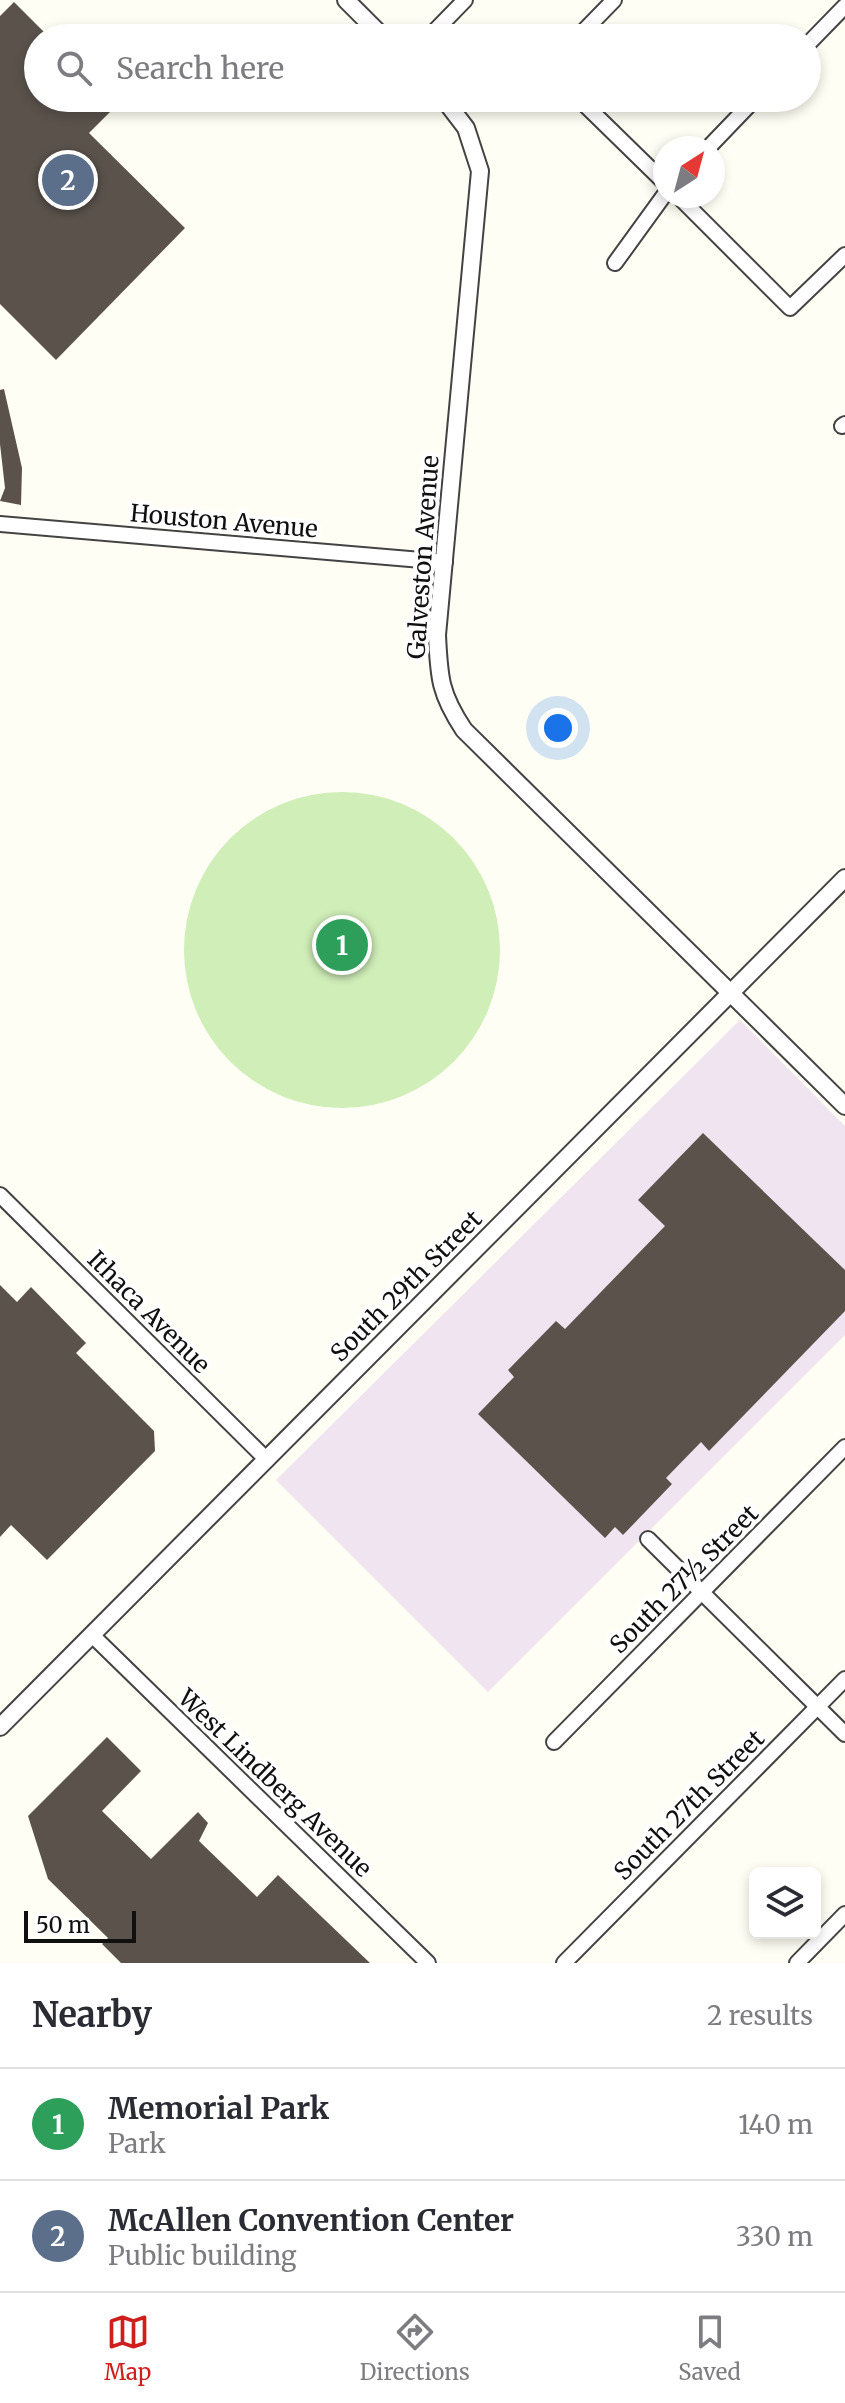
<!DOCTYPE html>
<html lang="en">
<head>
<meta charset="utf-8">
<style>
	body { margin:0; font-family:Merriweather,serif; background:#f7f7f7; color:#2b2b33 }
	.controls { position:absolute; right:24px; bottom:24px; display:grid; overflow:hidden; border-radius:12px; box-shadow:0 4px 12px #0003 }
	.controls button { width:72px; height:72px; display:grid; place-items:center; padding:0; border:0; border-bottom:2px solid #e1e1e2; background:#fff; color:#2b2b33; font:40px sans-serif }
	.compass { position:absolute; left:653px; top:136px; width:72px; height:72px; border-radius:50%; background:#fff; box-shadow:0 4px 12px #0003; rotate:36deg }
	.scale { position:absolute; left:24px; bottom:20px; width:112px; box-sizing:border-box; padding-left:8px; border:4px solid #101010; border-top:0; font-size:22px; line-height:28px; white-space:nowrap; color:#101010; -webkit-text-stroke:6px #fff; paint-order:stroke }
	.you { position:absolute; left:558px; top:728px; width:28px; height:28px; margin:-20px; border:6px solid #fff; border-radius:50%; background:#1a73e8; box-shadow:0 0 0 12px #1a73e833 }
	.badge { display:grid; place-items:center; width:52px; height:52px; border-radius:50%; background:#ce1f1a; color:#fff; font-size:26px; font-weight:700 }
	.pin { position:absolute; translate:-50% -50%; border:4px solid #fff; box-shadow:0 2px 8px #0006 }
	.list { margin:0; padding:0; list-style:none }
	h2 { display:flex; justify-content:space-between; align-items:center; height:104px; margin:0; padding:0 32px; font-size:34px }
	h2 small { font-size:26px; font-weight:400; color:#7c7c81 }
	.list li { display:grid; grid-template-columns:52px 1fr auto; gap:24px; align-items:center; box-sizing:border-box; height:112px; padding:0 32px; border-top:2px solid #e1e1e2 }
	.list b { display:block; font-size:30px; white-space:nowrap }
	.list p { margin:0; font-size:26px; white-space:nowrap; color:#7c7c81 }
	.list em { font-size:26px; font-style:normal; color:#7c7c81 }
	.icon { flex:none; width:44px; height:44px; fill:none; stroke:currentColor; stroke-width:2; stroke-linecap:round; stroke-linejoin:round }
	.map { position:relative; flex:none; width:845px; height:1963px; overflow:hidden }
	.search { position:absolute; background:#fff; box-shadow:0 4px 12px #0003; left:24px; right:24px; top:24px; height:88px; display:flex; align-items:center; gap:20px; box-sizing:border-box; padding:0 28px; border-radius:44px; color:#7c7c81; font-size:30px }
	.sheet { height:328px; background:#fff }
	nav { display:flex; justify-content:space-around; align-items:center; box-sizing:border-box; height:112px; border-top:2px solid #e1e1e2; background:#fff; font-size:22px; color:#7c7c81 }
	nav a { display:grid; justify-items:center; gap:4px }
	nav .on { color:#ce1f1a }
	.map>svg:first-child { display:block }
</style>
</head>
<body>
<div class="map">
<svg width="845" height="1963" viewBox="0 0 845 1963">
	<rect width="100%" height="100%" fill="#fffef4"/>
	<path fill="#efe4ef" d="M 740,1020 L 845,1126 L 845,1335 L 488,1692 L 276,1480 Z"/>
	<circle fill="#d0eeb8" cx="342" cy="950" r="158"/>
	<g fill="#5a524b">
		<path d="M 14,2 L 50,38 L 38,38 L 38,98 L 110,98 L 117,105 L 89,133 L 185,228 L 56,360 L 0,304 L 0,16 Z"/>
		<path d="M 4,389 L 22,468 L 21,505 L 0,501 L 5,488 L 0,444 L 0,390 Z"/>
		<path d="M 703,1133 L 845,1270 L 845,1311 L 709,1451 L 701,1442 L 666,1478 L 672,1484 L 623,1535 L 615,1527 L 605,1538 L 478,1414 L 514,1377 L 508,1370 L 556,1321 L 565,1329 L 665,1226 L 638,1200 Z"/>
		<path d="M 0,1285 L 17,1302 L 31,1287 L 86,1343 L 76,1353 L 154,1431 L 155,1451 L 47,1560 L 11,1525 L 0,1537 Z"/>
		<path d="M 107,1737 L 141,1771 L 102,1811 L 151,1859 L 198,1812 L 208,1823 L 199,1841 L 257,1897 L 278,1875 L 370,1963 L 121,1963 L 102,1944 L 108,1938 L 48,1879 L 28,1816 Z"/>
	</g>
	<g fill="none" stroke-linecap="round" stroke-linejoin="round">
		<g stroke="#434343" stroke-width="18">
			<g id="minor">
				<path d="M 428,38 L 465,0"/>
				<path d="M 577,38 L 614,0"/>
				<path d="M 807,45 L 845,6"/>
				<path d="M 578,98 L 665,183"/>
				<path d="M 708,148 L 756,98"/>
				<path d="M 678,196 L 790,308 L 845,255"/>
				<path d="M 615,263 L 665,194"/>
				<path d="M 842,426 L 845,424"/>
				<path d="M 0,524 L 445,562"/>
				<path d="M 0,1195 L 267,1460"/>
				<path d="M 648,1539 L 845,1734"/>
				<path d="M 92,1635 L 428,1963"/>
				<path d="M 554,1742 L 845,1447"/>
				<path d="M 564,1963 L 845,1679"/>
				<path d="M 797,1963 L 845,1914"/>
			</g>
		</g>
		<g stroke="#434343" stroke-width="20">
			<g id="tertiary">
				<path d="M 346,0 L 384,38"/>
				<path d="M 443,98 L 466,128 L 480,171 L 437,635 C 439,678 440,694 464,730 L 845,1106"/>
				<path d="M 0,1727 L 845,878"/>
			</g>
		</g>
		<use href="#minor" stroke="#fff" stroke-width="14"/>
		<use href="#tertiary" stroke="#fff" stroke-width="16"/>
	</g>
	<g text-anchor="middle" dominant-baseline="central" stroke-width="8" stroke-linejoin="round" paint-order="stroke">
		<g font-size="24" fill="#101010" stroke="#fff">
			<text transform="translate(224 521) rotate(5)">Houston Avenue</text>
			<text transform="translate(423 557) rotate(-86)">Galveston Avenue</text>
			<text transform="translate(406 1286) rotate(-45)">South 29th Street</text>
			<text transform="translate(149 1312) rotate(45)">Ithaca Avenue</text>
			<text transform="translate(684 1579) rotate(-45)">South 27½ Street</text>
			<text transform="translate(275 1783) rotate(44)">West Lindberg Avenue</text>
			<text transform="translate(689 1805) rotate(-45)">South 27th Street</text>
		</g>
	</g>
</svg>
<div class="controls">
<button><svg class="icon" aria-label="layers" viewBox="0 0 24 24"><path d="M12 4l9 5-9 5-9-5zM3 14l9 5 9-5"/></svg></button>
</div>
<svg class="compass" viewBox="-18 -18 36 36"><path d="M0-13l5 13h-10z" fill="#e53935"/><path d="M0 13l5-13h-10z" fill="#7c7c81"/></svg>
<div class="scale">50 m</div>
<div class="you"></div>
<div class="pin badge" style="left:342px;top:945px;background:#2e9e5b">1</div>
<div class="pin badge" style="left:68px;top:180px;background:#5c6f8a">2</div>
<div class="search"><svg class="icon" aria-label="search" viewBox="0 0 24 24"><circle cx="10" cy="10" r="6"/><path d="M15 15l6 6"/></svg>Search here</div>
</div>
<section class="sheet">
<h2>Nearby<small>2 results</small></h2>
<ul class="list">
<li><span class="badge" style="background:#2e9e5b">1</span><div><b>Memorial Park</b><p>Park</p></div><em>140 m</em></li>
<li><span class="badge" style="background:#5c6f8a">2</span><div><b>McAllen Convention Center</b><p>Public building</p></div><em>330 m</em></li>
</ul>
</section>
<nav>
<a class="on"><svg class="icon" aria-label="map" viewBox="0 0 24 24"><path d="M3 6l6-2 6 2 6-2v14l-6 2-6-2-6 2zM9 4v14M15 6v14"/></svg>Map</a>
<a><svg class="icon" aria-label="directions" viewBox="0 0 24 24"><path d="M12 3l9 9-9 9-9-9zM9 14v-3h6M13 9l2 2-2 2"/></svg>Directions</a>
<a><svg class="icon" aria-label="saved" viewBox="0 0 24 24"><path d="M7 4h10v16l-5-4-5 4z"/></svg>Saved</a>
</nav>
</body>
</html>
